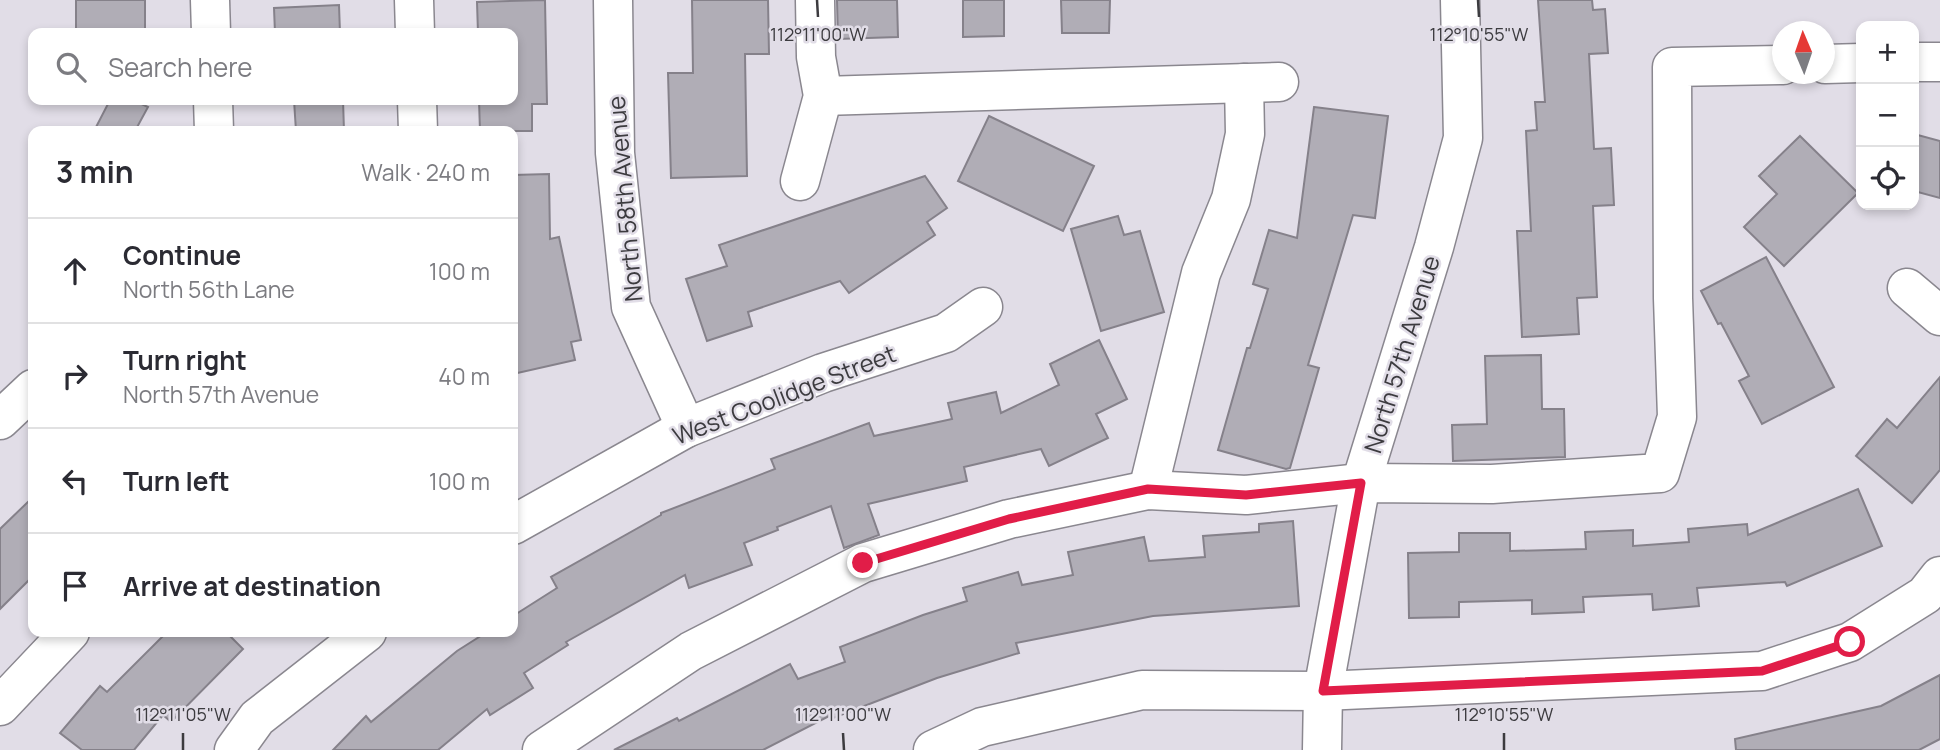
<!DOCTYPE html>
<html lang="en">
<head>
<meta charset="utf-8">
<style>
	body { margin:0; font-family:Manrope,sans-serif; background:#f7f7f7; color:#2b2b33 }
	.controls { position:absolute; right:21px; top:21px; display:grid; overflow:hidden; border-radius:14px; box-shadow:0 4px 10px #0003 }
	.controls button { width:63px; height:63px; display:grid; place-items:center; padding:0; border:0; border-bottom:2px solid #e1e1e2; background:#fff; color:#2b2b33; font:35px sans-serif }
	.compass { position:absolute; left:1772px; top:21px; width:63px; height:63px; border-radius:50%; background:#fff; box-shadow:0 4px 10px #0003; rotate:358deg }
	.stop { position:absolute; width:21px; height:21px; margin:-16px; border:5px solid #e11d48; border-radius:50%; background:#fff }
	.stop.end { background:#e11d48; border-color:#fff; box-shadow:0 2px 7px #0008 }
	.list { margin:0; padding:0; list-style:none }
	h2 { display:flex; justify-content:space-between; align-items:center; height:91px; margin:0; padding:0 28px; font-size:30px }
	h2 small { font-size:23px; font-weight:400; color:#7c7c81 }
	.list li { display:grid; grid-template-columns:46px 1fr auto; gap:21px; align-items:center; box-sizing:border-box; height:105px; padding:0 28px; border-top:2px solid #e1e1e2 }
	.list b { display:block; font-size:26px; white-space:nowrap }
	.list p { margin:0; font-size:23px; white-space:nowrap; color:#7c7c81 }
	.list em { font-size:23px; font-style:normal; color:#7c7c81 }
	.icon { flex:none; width:38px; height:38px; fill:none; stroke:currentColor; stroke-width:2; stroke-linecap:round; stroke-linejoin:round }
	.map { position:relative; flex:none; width:1940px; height:750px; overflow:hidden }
	.search { position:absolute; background:#fff; box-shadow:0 4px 10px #0003; left:28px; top:28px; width:490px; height:77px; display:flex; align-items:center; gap:18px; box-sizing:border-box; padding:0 24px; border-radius:14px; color:#7c7c81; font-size:26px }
	.panel { position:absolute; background:#fff; box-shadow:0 4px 10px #0003; left:28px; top:126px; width:490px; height:511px; border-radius:14px }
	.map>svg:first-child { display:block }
</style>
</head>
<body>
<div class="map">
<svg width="1940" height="750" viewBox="0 0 1940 750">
	<rect width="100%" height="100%" fill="#e1dde7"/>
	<g fill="#b0adb6" stroke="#85818a" stroke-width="2">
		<rect x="76" y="0" width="69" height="33"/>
		<path d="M 545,0 L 547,104 L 532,104 L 532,131 L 480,131 L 479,100 L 513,100 L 513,33 L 478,33 L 477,2 Z"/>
		<path d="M 692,0 L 768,0 L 769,54 L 745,54 L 747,176 L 671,178 L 668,73 L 693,73 Z"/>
		<path d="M 837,0 L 897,0 L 898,37 L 838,39 Z"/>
		<path d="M 963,0 L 1004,0 L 1004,36 L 963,37 Z"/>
		<path d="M 1061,0 L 1110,0 L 1109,33 L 1062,33 Z"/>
		<path d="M 1538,0 L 1592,0 L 1593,10 L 1605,9 L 1608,53 L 1589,54 L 1594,149 L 1611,148 L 1614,205 L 1593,206 L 1597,297 L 1577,298 L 1579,334 L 1522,337 L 1517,231 L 1531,231 L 1526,131 L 1537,130 L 1535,102 L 1545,102 Z"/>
		<path d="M 339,5 L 340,33 L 275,33 L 274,8 Z"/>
		<path d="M 110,100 L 133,100 L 148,107 L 135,131 L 94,131 Z"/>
		<path d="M 294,100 L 343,100 L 344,131 L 296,131 Z"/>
		<path d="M 1314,107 L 1388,116 L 1375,218 L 1353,215 L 1308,365 L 1319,368 L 1290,468 L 1286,469 L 1218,450 L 1247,348 L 1250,348 L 1268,289 L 1253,284 L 1269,230 L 1297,238 Z"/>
		<path d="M 989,116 L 1094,166 L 1063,231 L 958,181 Z"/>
		<path d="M 1914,134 L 1940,141 L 1940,198 L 1914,191 Z"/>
		<path d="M 1800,136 L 1858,193 L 1784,266 L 1744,227 L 1777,194 L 1759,176 Z"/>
		<path d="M 549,174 L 550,239 L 559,237 L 581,340 L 571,342 L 575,360 L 513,374 L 513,175 Z"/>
		<path d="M 925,176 L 947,208 L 927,222 L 935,235 L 849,293 L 840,281 L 748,312 L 752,326 L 707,341 L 686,279 L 727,266 L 719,245 Z"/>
		<path d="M 1118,216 L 1124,235 L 1140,231 L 1164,312 L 1101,331 L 1071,229 Z"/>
		<path d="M 1766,257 L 1834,387 L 1762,424 L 1739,381 L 1749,376 L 1721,323 L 1718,324 L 1701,291 Z"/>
		<path d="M 1099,340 L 1127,399 L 1096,414 L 1108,438 L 1049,466 L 1041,449 L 964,467 L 967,481 L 868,504 L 879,535 L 844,548 L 831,506 L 777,527 L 778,530 L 744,543 L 752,565 L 689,588 L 685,575 L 566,642 L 568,645 L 524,673 L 533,688 L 490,715 L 487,709 L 438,750 L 333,750 L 366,716 L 371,722 L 457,651 L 487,632 L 513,632 L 513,616 L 557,588 L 551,577 L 661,515 L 661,513 L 775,469 L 771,459 L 869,423 L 874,436 L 952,419 L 948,403 L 996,392 L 1001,413 L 1059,385 L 1050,364 Z"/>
		<path d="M 1541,355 L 1542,409 L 1564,409 L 1565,457 L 1453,461 L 1452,425 L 1487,424 L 1485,356 Z"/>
		<path d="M 1940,377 L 1940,470 L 1912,503 L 1856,456 L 1887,419 L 1897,428 Z"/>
		<path d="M 1858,489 L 1882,546 L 1787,586 L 1785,582 L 1697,588 L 1699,606 L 1653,610 L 1652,594 L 1583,597 L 1584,612 L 1532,614 L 1532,600 L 1459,602 L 1459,617 L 1409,618 L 1408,553 L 1459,552 L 1459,533 L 1510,533 L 1510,551 L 1586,549 L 1585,532 L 1633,530 L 1633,546 L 1689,542 L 1688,529 L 1747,524 L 1748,535 Z"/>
		<path d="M 33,497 L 33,576 L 0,609 L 0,529 Z"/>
		<path d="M 1293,521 L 1299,606 L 1153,616 L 1016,643 L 1019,653 L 937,678 L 833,718 L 831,715 L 763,750 L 614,750 L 677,718 L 679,721 L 790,664 L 798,679 L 845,662 L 840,647 L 923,615 L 967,601 L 963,588 L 1018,572 L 1022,585 L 1073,575 L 1068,552 L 1144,537 L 1149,561 L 1205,557 L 1203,536 L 1259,532 L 1259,524 Z"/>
		<path d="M 167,632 L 226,632 L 243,649 L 171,722 L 163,715 L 134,750 L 82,750 L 60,733 L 100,686 L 107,692 Z"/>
		<path d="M 1940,675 L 1940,739 L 1919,750 L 1736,750 L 1735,739 L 1881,706 Z"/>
	</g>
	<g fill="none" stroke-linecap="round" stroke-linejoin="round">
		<g stroke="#8a878f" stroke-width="41">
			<g id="minor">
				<path d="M 210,0 L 211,33"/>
				<path d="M 414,0 L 415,33"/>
				<path d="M 613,0 L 615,153 L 631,307 L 686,428"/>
				<path d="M 1914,62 L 1940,62"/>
				<path d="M 1825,64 L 1861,63"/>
				<path d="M 823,96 L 1279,82"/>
				<path d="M 213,100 L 214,131"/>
				<path d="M 417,100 L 418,131"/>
				<path d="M 800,181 L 823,96 L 816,57 L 815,0"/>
				<path d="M 1907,288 L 1940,316"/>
				<path d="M 0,420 L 33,389"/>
				<path d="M 1148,490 L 1201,273 L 1231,199 L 1245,134 L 1244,83"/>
				<path d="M 513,525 L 686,428 L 823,373 L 946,333 L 983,307"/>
				<path d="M 0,706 L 70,632"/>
				<path d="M 234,750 L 257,718 L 367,632"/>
				<path d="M 542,750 L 691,651 L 863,563 L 1009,519 L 1148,490 L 1246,495 L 1361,483 L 1492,484 L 1660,473 L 1677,417 L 1673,298 L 1672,67 L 1783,65"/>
				<path d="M 933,750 L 982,727 L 1142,690 L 1323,691 L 1762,671 L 1850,642 L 1925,595 L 1940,576"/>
				<path d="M 1322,750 L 1323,691 L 1361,483 L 1434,247 L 1463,138 L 1460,0"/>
			</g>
		</g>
		<use href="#minor" stroke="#fff" stroke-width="38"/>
	</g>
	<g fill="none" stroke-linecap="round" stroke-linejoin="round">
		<path stroke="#e11d48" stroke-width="9" d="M 863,563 L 1009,519 L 1148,489 L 1246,495 L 1361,483 L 1323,691 L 1762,671 L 1850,642"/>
	</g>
	<path fill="none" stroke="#3c3b3f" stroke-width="2.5" d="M 817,0 L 818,17M 1478,0 L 1479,17M 183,733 L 183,750M 843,733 L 844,750M 1504,733 L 1504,750"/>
	<g text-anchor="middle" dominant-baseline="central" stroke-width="5" stroke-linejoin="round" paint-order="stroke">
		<g font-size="24" fill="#3c3b3f" stroke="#e1dde7">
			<text transform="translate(624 199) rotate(-95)">North 58th Avenue</text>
			<text transform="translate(1401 354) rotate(-73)">North 57th Avenue</text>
			<text transform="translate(784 394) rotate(-21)">West Coolidge Street</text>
		</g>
	</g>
	<g font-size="18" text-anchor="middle" fill="#3c3b3f" stroke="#e1dde7" stroke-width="5" stroke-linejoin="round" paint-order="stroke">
		<text x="818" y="41">112°11'00"W</text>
		<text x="1479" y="41">112°10'55"W</text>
		<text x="183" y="721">112°11'05"W</text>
		<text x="843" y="721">112°11'00"W</text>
		<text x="1504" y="721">112°10'55"W</text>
	</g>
</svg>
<div class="controls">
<button>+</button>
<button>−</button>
<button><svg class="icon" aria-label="locate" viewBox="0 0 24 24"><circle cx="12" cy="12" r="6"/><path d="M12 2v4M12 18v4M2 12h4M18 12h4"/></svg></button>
</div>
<svg class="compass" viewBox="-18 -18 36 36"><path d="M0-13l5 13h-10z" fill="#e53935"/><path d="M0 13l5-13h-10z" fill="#7c7c81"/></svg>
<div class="stop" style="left:1850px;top:642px"></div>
<div class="stop end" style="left:863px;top:563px"></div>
<div class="search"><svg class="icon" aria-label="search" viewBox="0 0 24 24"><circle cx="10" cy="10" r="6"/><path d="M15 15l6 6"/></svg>Search here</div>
<section class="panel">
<h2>3 min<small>Walk · 240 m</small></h2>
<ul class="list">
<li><svg class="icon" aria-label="ahead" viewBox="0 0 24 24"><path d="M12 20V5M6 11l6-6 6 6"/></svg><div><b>Continue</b><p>North 56th Lane</p></div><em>100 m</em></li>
<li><svg class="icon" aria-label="right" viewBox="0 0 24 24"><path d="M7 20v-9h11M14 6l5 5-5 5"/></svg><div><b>Turn right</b><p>North 57th Avenue</p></div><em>40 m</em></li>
<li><svg class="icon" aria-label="left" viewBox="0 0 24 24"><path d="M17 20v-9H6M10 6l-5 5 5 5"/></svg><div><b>Turn left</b></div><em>100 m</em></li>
<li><svg class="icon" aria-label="arrive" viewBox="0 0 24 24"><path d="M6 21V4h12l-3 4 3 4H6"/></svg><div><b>Arrive at destination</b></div></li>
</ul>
</section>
</div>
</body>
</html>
